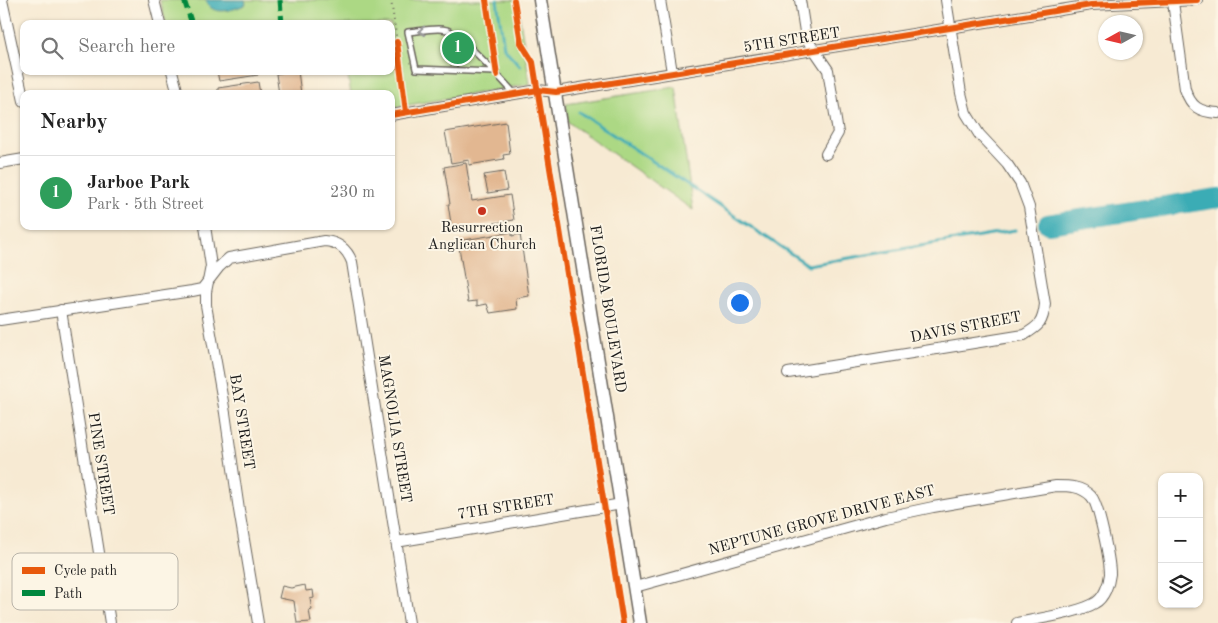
<!DOCTYPE html>
<html lang="en">
<head>
<meta charset="utf-8">
<style>
	body { margin:0; font-family:"Old Standard TT",serif; background:#f2f2f2; color:#222 }
	.controls { position:absolute; right:15px; bottom:15px; display:grid; overflow:hidden; border-radius:10px; box-shadow:0 1px 4px #0004 }
	.controls button { width:45px; height:45px; display:grid; place-items:center; padding:0; border:0; border-bottom:1px solid #e0e0e0; background:#fff; color:#222; font:25px sans-serif }
	.compass { position:absolute; left:1098px; top:15px; width:45px; height:45px; border-radius:50%; background:#fff; box-shadow:0 1px 4px #0004; rotate:262deg }
	.you { position:absolute; left:739px; top:302px; width:18px; height:18px; margin:-12px; border:4px solid #fff; border-radius:50%; background:#1a73e8; box-shadow:0 0 0 8px #1a73e833 }
	.badge { display:grid; place-items:center; width:32px; height:32px; border-radius:50%; background:#c8321e; color:#fff; font-size:16px; font-weight:700 }
	.pin { position:absolute; translate:-50% -50%; border:2px solid #fff; box-shadow:0 1px 5px #0006 }
	.list { margin:0; padding:0; list-style:none }
	h2 { display:flex; justify-content:space-between; align-items:center; height:65px; margin:0; padding:0 20px; font-size:21px }
	h2 small { font-size:16px; font-weight:400; color:#767676 }
	.list li { display:grid; grid-template-columns:32px 1fr auto; gap:15px; align-items:center; box-sizing:border-box; height:75px; padding:0 20px; border-top:1px solid #e0e0e0 }
	.list b { display:block; font-size:19px; white-space:nowrap }
	.list p { margin:0; font-size:16px; white-space:nowrap; color:#767676 }
	.list em { font-size:16px; font-style:normal; color:#767676 }
	.icon { flex:none; width:28px; height:28px; fill:none; stroke:currentColor; stroke-width:2; stroke-linecap:round; stroke-linejoin:round }
	.map { position:relative; flex:none; width:1218px; height:623px; overflow:hidden }
	.search { position:absolute; background:#fff; box-shadow:0 1px 4px #0004; left:20px; top:20px; width:375px; height:55px; display:flex; align-items:center; gap:12px; box-sizing:border-box; padding:0 18px; border-radius:10px; color:#767676; font-size:19px }
	.panel { position:absolute; background:#fff; box-shadow:0 1px 4px #0004; left:20px; top:90px; width:375px; height:140px; border-radius:10px }
	.map>svg:first-child { display:block }
</style>
</head>
<body>
<div class="map">
<svg width="1218" height="623" viewBox="0 0 1218 623">
	<rect width="100%" height="100%" fill="#fcf5e5"/>
	<filter id="ink" filterUnits="userSpaceOnUse"><feTurbulence type="fractalNoise" baseFrequency=".02" numOctaves="2"/><feDisplacementMap in="SourceGraphic" scale="10" xChannelSelector="R" yChannelSelector="G"/><feConvolveMatrix kernelMatrix="1 2 1 2 8 2 1 2 1" color-interpolation-filters="sRGB"/></filter>
	<filter id="wash" filterUnits="userSpaceOnUse"><feTurbulence type="fractalNoise" baseFrequency=".0096" numOctaves="4" result="noise"/><feDisplacementMap in="SourceGraphic" scale="20" xChannelSelector="R" yChannelSelector="G"/><feGaussianBlur stdDeviation="1.12" result="paint"/><feColorMatrix in="noise" values="0 0 0 0 0 0 0 0 0 0 0 0 0 0 0 0 0 1.4 0 .05"/><feComposite in="paint" operator="in"/></filter>
	<g filter="url(#wash)">
		<rect width="100%" height="100%" fill="#f7ead3"/>
		<g fill="#acd884" stroke="#647a50">
			<path d="M 160,0 L 517,0 L 530,84 L 391,108 L 391,94 L 351,94 L 347,71 L 391,71 L 391,24 L 166,24 Z"/>
			<path d="M 676,87 L 693,210 L 568,122 L 566,104 Z"/>
		</g>
		<path fill="#3bacb5" stroke="#2c6468" d="M 205,0 L 245,0 L 246,4 C 237,9 218,15 210,7 C 208,5 207,2 205,0 Z"/>
		<g fill="none" stroke-linecap="round" stroke-linejoin="round">
			<g stroke="#3bacb5" stroke-width="3">
				<path d="M 497,0 L 504,48 L 520,66"/>
				<path d="M 579,112 L 808,265 L 1015,230"/>
			</g>
			<path stroke="#3bacb5" stroke-width="20" d="M 1048,224 L 1218,198"/>
		</g>
		<g id="blocks">
			<g fill="#e2b791">
				<path d="M 217,71 L 257,71 L 258,75 L 219,81 Z"/>
				<path d="M 290,71 L 298,71 L 301,94 L 279,94 L 276,74 Z"/>
				<path d="M 258,82 L 260,94 L 218,94 L 218,88 Z"/>
				<path d="M 506,122 L 510,154 L 503,155 L 504,159 L 469,165 L 469,160 L 451,163 L 445,132 Z"/>
				<path d="M 466,163 L 472,201 L 510,195 L 514,220 L 452,230 L 448,204 L 450,204 L 444,167 Z"/>
				<path d="M 504,172 L 507,190 L 488,193 L 484,175 Z"/>
				<path d="M 512,232 L 512,236 L 520,234 L 529,296 L 516,298 L 517,309 L 490,313 L 487,304 L 477,306 L 477,301 L 468,302 L 458,241 Z"/>
				<path d="M 305,585 L 306,591 L 313,590 L 314,598 L 310,599 L 312,609 L 309,610 L 311,622 L 297,623 L 294,601 L 279,598 L 282,586 L 291,588 Z"/>
			</g>
		</g>
	</g>
	<g filter="url(#ink)">
		<use href="#blocks" fill-opacity="0" stroke="#69645c" stroke-width="1"/>
		<g fill="none" stroke-linecap="round" stroke-linejoin="round">
			<g stroke="#69645c" stroke-width="8">
				<path id="service" d="M 494,72 L 416,69 L 408,32 C 420,31 436,27 447,30 C 462,35 502,80 515,94"/>
			</g>
			<g stroke="#69645c" stroke-width="12">
				<g id="minor">
					<path d="M 2,0 L 24,101"/>
					<path d="M 154,0 L 160,24"/>
					<path d="M 660,0 L 672,72"/>
					<path d="M 800,0 L 806,38 L 828,70 L 838,133 L 826,154"/>
					<path d="M 1173,2 L 1185,89 C 1191,107 1199,112 1218,113"/>
					<path d="M 172,71 L 178,94"/>
					<path d="M 391,115 L 538,90 L 556,92 L 1091,5 L 1197,0"/>
					<path d="M 0,163 L 24,159"/>
					<path d="M 205,226 L 211,266 L 206,292 L 206,305 L 225,413 L 239,510 L 258,623"/>
					<path d="M 61,310 L 110,623"/>
					<path d="M 0,320 L 192,291 L 202,289 L 219,267 L 229,258 L 324,241 C 339,242 347,249 352,262 L 409,623"/>
					<path d="M 788,373 L 1024,335 C 1039,326 1043,323 1045,304 L 1029,207 L 1020,183 L 1007,164 L 979,134 L 966,113 L 961,93 L 946,0"/>
					<path d="M 396,542 L 622,504"/>
					<path d="M 635,587 L 886,517 L 933,507 L 1056,486 C 1069,486 1081,486 1091,496 C 1099,504 1110,561 1110,574 C 1109,584 1104,598 1095,603 C 1079,613 1036,619 1017,623"/>
				</g>
			</g>
			<g stroke="#69645c" stroke-width="15">
				<path id="tertiary" d="M 540,0 L 640,623"/>
			</g>
			<g stroke="#69645c" stroke-width="2" stroke-dasharray="1 4" stroke-linecap="butt">
				<path d="M 391,0 L 397,42 L 391,43"/>
				<path d="M 283,22 L 287,24"/>
			</g>
			<use href="#service" stroke="#fff" stroke-width="5"/>
			<use href="#minor" stroke="#fff" stroke-width="10"/>
			<use href="#tertiary" stroke="#fff" stroke-width="12"/>
			<g stroke="#00873e" stroke-width="5" stroke-dasharray="10 5" stroke-linecap="butt">
				<path d="M 184,0 L 192,24"/>
				<path d="M 280,0 L 282,24"/>
			</g>
			<g stroke="#fcf5e5" stroke-width="9">
				<g id="cycleway">
					<path d="M 486,0 L 497,75"/>
					<path d="M 514,0 L 521,43 L 533,62 L 623,623"/>
					<path d="M 397,42 L 406,112"/>
					<path d="M 391,115 L 538,90 L 556,92 L 1091,5 L 1197,0"/>
				</g>
			</g>
			<use href="#cycleway" stroke="#e8590c" stroke-width="6"/>
		</g>
		<defs><path id="oneway-chevron" d="M-2-3.5L2.5 0L-2 3.5" fill="none" stroke-width="1.6" stroke-linecap="round" stroke-linejoin="round" transform="scale(1.25)"/></defs>
		<use stroke="#999" href="#oneway-chevron" transform="translate(422 31) rotate(174)"/>
	</g>
	<circle fill="#c8321e" stroke="#fcf5e5" stroke-width="2" cx="482" cy="211" r="5"/>
	<g text-anchor="middle" dominant-baseline="central" stroke-width="4" stroke-linejoin="round" paint-order="stroke">
		<g font-size="15" fill="#1c1c1c" stroke="#fcf5e5">
			<text transform="translate(792 41) rotate(-9)">5TH STREET</text>
			<text transform="translate(607 309) rotate(81)">FLORIDA BOULEVARD</text>
			<text transform="translate(966 328) rotate(-11)">DAVIS STREET</text>
			<text transform="translate(241 422) rotate(81)">BAY STREET</text>
			<text transform="translate(394 429) rotate(81)">MAGNOLIA STREET</text>
			<text transform="translate(100 464) rotate(81)">PINE STREET</text>
			<text transform="translate(506 508) rotate(-9)">7TH STREET</text>
			<text transform="translate(822 521) rotate(-15)">NEPTUNE GROVE DRIVE EAST</text>
		</g>
		<g font-size="15" fill="#1c1c1c" stroke="#fcf5e5">
			<text x="482" y="228">Resurrection<tspan x="482" dy="17">Anglican Church</tspan></text>
		</g>
	</g>
	<rect x="12" y="553" width="166" height="57" rx="8" fill="#fcf5e5" stroke="#b9b4a9" stroke-width="1"/>
	<rect x="22" y="567" width="23" height="7" fill="#e8590c"/>
	<rect x="22" y="590" width="23" height="6" fill="#00873e"/>
	<g font-size="14" fill="#1c1c1c">
		<text x="54" y="575">Cycle path</text>
		<text x="54" y="598">Path</text>
	</g>
</svg>
<div class="controls">
<button>+</button>
<button>−</button>
<button><svg class="icon" aria-label="layers" viewBox="0 0 24 24"><path d="M12 4l9 5-9 5-9-5zM3 14l9 5 9-5"/></svg></button>
</div>
<svg class="compass" viewBox="-18 -18 36 36"><path d="M0-13l5 13h-10z" fill="#e53935"/><path d="M0 13l5-13h-10z" fill="#767676"/></svg>
<div class="you"></div>
<div class="pin badge" style="left:458px;top:48px;background:#2e9e5b">1</div>
<div class="search"><svg class="icon" aria-label="search" viewBox="0 0 24 24"><circle cx="10" cy="10" r="6"/><path d="M15 15l6 6"/></svg>Search here</div>
<section class="panel">
<h2>Nearby<small></small></h2>
<ul class="list">
<li><span class="badge" style="background:#2e9e5b">1</span><div><b>Jarboe Park</b><p>Park · 5th Street</p></div><em>230 m</em></li>
</ul>
</section>
</div>
</body>
</html>
